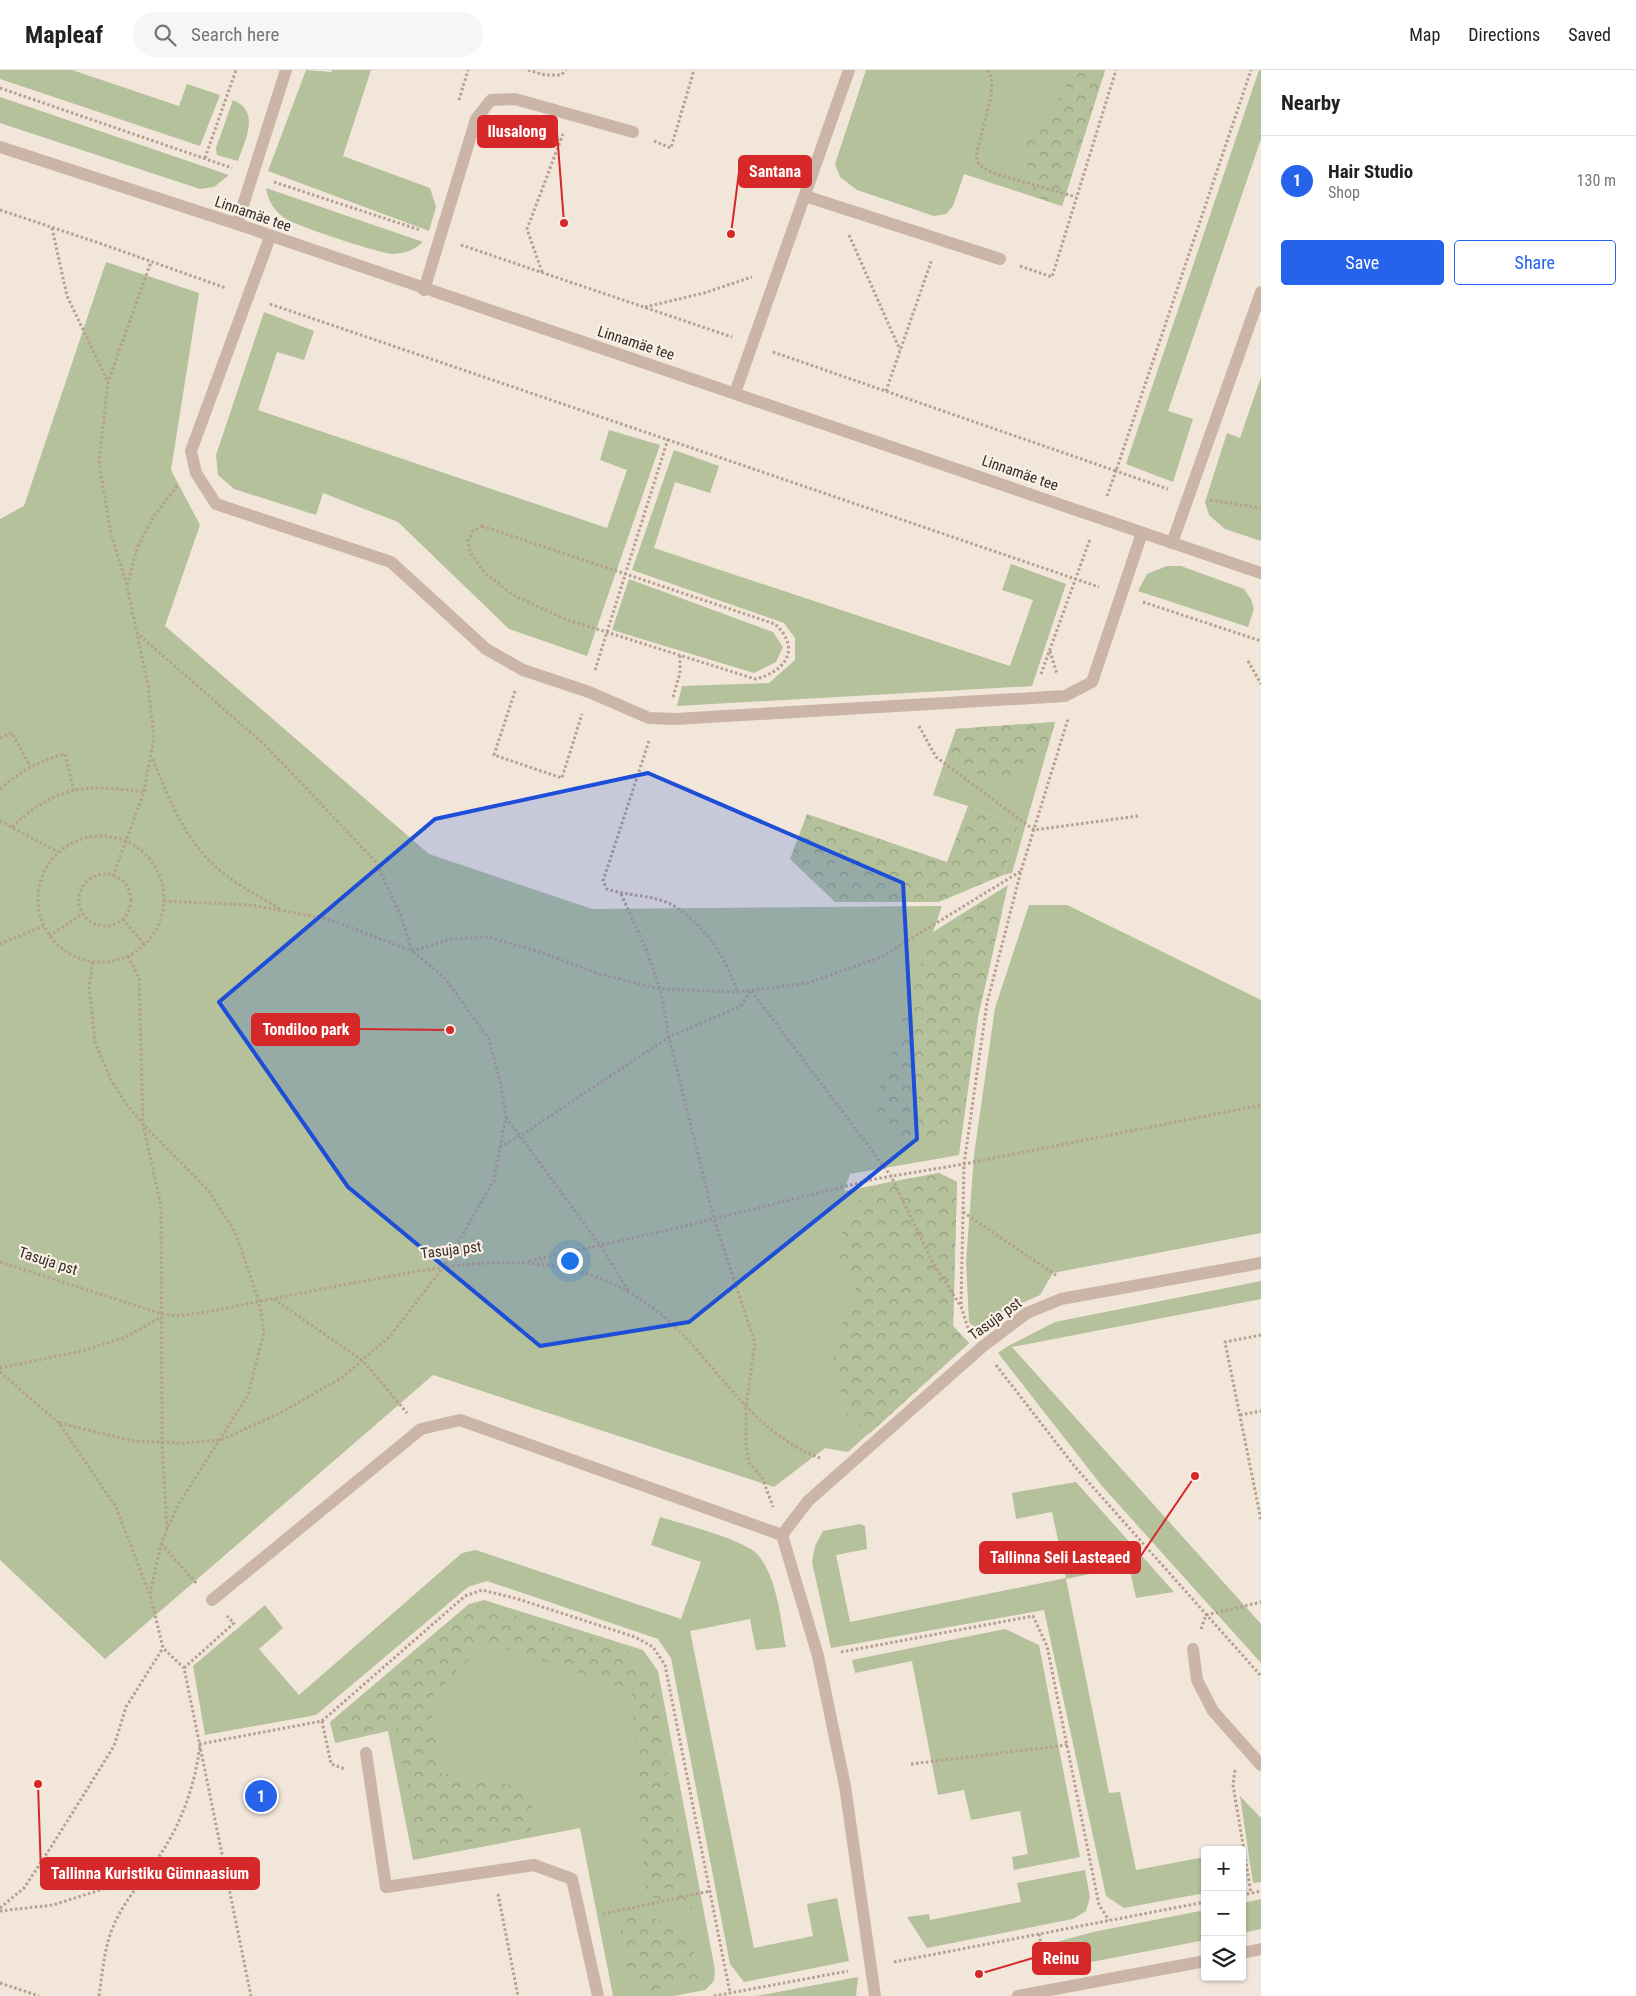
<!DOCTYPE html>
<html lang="en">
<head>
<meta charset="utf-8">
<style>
	body { margin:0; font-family:"Roboto Condensed",sans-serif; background:#f6f6f6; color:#222 }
	.controls { position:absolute; right:15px; bottom:15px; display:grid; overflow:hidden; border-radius:5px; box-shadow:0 1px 4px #0004 }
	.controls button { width:45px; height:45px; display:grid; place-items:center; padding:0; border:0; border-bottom:1px solid #e0e0e0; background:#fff; color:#222; font:25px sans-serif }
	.you { position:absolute; left:569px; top:1190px; width:18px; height:18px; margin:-12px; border:4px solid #fff; border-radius:50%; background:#1a73e8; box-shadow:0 0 0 8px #1a73e833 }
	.badge { display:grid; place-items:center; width:32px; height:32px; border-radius:50%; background:#2563eb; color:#fff; font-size:16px; font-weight:700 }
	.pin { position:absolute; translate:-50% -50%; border:2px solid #fff; box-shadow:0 1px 5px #0006 }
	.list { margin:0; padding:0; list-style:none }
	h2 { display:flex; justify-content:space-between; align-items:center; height:65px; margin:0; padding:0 20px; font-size:21px }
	h2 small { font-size:16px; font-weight:400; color:#767676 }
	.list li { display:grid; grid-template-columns:32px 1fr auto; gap:15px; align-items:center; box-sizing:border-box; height:90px; padding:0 20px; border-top:1px solid #e0e0e0 }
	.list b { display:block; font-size:19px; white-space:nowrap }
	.list p { margin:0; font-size:16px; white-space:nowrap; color:#767676 }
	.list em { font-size:16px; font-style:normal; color:#767676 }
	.actions { display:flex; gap:10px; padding:15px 20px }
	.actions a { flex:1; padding:11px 0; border:1px solid #2563eb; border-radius:5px; text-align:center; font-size:18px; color:#2563eb }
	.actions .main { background:#2563eb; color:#fff }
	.icon { flex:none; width:28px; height:28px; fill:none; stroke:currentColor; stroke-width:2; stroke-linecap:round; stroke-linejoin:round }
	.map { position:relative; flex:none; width:1261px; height:1926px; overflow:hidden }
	header { display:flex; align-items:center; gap:30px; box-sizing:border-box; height:70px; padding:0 25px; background:#fff; border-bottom:1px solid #e0e0e0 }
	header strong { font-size:24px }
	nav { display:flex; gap:28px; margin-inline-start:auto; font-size:18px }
	.search { width:350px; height:45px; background:#f6f6f6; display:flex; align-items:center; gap:12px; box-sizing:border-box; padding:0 18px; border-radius:28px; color:#767676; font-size:19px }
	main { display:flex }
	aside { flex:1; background:#fff }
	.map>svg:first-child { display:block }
</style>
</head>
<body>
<header>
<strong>Mapleaf</strong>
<div class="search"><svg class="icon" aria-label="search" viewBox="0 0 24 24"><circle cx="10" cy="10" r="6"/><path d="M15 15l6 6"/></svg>Search here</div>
<nav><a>Map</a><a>Directions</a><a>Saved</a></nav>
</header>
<main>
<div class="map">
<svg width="1261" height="1926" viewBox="0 0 1261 1926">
	<defs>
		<pattern id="forest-crowns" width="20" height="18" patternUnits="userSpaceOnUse" patternTransform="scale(1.25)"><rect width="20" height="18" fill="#b4c19a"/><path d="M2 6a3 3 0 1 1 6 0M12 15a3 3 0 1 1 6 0" fill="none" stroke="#939d7e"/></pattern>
	</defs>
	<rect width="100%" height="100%" fill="#f2e6da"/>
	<g fill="#b4c19a">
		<path d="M 0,0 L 72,0 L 179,36 L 187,14 L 220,25 L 200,76 L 0,9 Z"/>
		<path d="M 306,0 L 331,2 L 332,0 L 371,0 L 343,86 L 430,118 L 436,137 L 429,161 L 268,101 Z"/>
		<path d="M 866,0 L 1105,0 L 1062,136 L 964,104 L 953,136 L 946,144 L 934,146 L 857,120 L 840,107 L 835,94 Z"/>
		<path d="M 1259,0 L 1261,0 L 1261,69 L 1168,341 L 1193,349 L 1173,412 L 1126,394 Z"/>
		<path d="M 0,27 L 229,105 L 214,117 L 200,119 L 0,53 Z"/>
		<path d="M 233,30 C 261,41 245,70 238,91 L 217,85 L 216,78 Z"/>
		<path d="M 266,118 L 423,172 C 415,180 403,184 392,184 C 378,183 297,156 286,149 C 274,141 268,131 266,118 Z"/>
		<path d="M 106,192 L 199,223 L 171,400 L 200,455 L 165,556 L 429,784 L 592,839 L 942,836 L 933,862 L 1008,815 L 978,947 L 959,1085 L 850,1104 L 844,1121 L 939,1103 L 957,1112 L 953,1256 L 969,1273 L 848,1382 L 825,1378 L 774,1417 L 433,1305 L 105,1589 L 0,1490 L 0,449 L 24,436 Z"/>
		<path d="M 264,242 L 314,261 L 304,290 L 277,282 L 258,340 L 607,458 L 627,400 L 600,390 L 609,360 L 660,375 L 587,586 L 509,559 L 398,452 L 323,423 L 316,445 L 234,419 L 218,405 L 216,385 Z"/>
		<path d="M 1261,307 L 1261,471 L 1225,459 L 1209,445 L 1205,432 L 1227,363 L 1240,368 Z"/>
		<path d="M 674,380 L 719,396 L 710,423 L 675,412 L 654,478 L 1010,596 L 1033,530 L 1002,520 L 1011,494 L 1066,514 L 1032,616 L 677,636 L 682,616 L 769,613 L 795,590 L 795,568 L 784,553 L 632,500 Z"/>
		<path d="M 1167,496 L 1181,496 L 1244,519 L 1251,529 L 1254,539 L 1248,557 L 1138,521 L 1147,504 Z"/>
		<path d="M 629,509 L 773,562 L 783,577 L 776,592 L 754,603 L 612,560 Z"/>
		<path d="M 1055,652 L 1012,803 L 1003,805 L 1018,756 L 968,736 L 933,725 L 956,659 Z"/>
		<path d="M 1029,835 L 1067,835 L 1261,930 L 1261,1163 L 1053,1203 L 1040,1225 L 1002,1242 L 980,1263 L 969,1252 L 966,1192 L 974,1085 L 995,938 Z"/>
		<path d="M 1261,1211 L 1261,1229 L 1012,1277 L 1261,1554 L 1261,1593 L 1102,1416 L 998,1283 L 1008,1276 L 1055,1252 Z"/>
		<path d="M 1076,1412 L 1174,1522 L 1136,1528 L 1129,1496 L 1066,1509 L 1109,1723 L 1120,1722 L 1136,1800 L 1205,1787 L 1205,1823 L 1124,1838 L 1106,1826 L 1044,1540 L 831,1578 L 812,1492 L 815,1476 L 823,1461 L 860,1454 L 865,1456 L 867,1479 L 836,1485 L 850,1552 L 1066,1508 L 1052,1442 L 1016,1449 L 1012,1423 Z"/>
		<path d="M 660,1447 C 682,1454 747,1470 759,1486 C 778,1511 780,1548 786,1577 L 756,1580 L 750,1549 L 690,1561 L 754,1878 L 813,1866 L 807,1834 L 837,1828 L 849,1891 L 744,1912 L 730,1894 L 671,1588 L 658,1569 L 487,1511 L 468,1517 L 316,1645 L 205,1665 L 193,1596 L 265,1535 L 283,1558 L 259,1579 L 299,1625 L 462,1483 L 476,1480 L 681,1549 L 701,1492 L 651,1475 Z"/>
		<path d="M 484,1530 L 643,1580 L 658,1601 L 715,1900 L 714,1911 L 705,1920 L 674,1926 L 613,1926 L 580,1758 L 413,1790 L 388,1661 L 335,1673 L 330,1652 L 469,1534 Z"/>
		<path d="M 1005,1559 L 1039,1575 L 1080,1787 L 1014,1800 L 1012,1787 L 1028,1784 L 1020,1741 L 971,1750 L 964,1720 L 938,1725 L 912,1591 L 855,1603 L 852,1590 Z"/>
		<path d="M 1240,1726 L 1261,1748 L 1261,1812 L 1253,1813 Z"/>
		<path d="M 1085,1800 L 1090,1827 L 1086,1841 L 1073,1849 L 927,1878 L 907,1847 L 929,1844 L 930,1850 L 1021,1832 L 1017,1813 Z"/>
		<path d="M 1261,1829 L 1261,1859 L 1242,1863 L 1242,1833 Z"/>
		<path d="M 1205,1840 L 1205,1870 L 1055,1899 L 1049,1874 L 1093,1862 Z"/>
		<path d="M 858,1907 L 856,1926 L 756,1926 Z"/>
	</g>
	<g fill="url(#forest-crowns)">
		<path d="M 1071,0 L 1105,0 L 1062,136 L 1036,127 L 1023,78 L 1065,20 Z"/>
		<path d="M 1055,652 L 1046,683 L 1029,688 L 1005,711 L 979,705 L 952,683 L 956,659 Z"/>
		<path d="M 968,736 L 1018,756 L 1003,805 L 939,832 L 835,832 L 790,789 L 807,744 L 947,792 Z"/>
		<path d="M 983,831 L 1002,842 L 978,947 L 962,1059 L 912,1073 L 872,1041 L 927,878 Z"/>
		<path d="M 939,1103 L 957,1112 L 953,1256 L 969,1273 L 869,1364 L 847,1345 L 832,1282 L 856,1217 L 834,1188 L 852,1134 L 880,1114 Z"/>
		<path d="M 479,1535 L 623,1577 L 652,1605 L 692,1840 L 646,1825 L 631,1620 L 486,1572 L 430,1628 L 441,1703 L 533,1719 L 531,1762 L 419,1780 L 396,1655 L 344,1665 L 338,1652 Z"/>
		<path d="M 634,1840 L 689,1864 L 700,1908 L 639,1925 L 616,1868 Z"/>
	</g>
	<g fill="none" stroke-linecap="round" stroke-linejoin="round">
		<g stroke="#b59f90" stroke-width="3" stroke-dasharray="2.5 2.5" stroke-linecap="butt">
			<path d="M 528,0 L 545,5 L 561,5 L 566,0"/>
			<path d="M 988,0 L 992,9 L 991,27 L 976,85 L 979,95 L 993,103 L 1076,127"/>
			<path d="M 0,18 L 232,98"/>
			<path d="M 459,30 L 468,0"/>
			<path d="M 654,71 L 671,78 L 694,0"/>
			<path d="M 205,88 L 236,0"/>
			<path d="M 274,112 L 420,160"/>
			<path d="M 0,140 L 96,172 L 226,218"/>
			<path d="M 52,158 L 67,226 L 108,312"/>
			<path d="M 849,165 L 900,280"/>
			<path d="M 461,175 L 732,267"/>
			<path d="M 1020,196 L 1052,207 L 1116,0"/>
			<path d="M 542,202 L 527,159 L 563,64"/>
			<path d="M 270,234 L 1099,517"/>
			<path d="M 645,237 L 704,223 L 752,207"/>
			<path d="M 773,282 L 1116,401 L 1251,0"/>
			<path d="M 886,321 L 932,189"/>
			<path d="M 1107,426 L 1116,401 L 1168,419"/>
			<path d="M 1210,430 L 1261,438"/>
			<path d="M 482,456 L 775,554 C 802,579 785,602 755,609 L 565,549 L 513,525 L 485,503 L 470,482 L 468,471 L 473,461 Z"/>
			<path d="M 127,515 L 111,464 L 99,392 L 108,312 L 151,192"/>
			<path d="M 1143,532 L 1261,571"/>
			<path d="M 1050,581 L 1057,604"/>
			<path d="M 1248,591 L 1261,614"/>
			<path d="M 595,600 L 668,369"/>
			<path d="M 1041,604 L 1090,469"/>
			<path d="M 515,621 L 494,685 L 562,708 L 582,644"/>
			<path d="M 673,627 L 680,603 L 680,585"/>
			<path d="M 919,656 L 936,687 L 1034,760 L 1138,746"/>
			<path d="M 0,668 L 12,663 L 30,696"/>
			<path d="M 649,671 L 603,811 L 607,819 C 625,825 645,825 663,831 C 696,842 729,890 737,922"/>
			<path d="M 153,689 C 168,728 184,768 216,797 C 234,814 259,826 280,839"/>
			<path d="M 0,719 C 20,701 39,691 65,684 L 74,720"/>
			<path d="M 0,751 L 58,782"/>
			<path d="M 12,757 C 56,715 87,714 144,722"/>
			<circle cx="101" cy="829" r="63"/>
			<circle cx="105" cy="830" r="26"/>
			<path d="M 113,806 L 144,722 L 154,666 L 148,615 L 127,516 L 137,478 L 154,446 L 177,416"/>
			<path d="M 621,824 L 646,879 L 660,919 L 669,967 L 714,1149 L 755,1273 L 746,1336 L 746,1376 L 749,1393 L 762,1407 L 773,1437"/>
			<path d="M 164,831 L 252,835 L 331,850 L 412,881 L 452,869 L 488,867 L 543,883 L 599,904 L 660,919 L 737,922 L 808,913 L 881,887 L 1021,801"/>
			<path d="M 123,849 L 145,875"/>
			<path d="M 49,866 L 82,844"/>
			<path d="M 0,874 L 43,856"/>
			<path d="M 128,886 L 139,908 L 143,1054 L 161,1136 L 162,1373 L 167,1461"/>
			<path d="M 93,892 L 89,916 L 95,972 L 111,1010 L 127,1035 L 143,1054 L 208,1120 L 235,1162 L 259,1231 L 264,1262 L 248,1325 L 178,1435 L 161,1474 L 150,1524 L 163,1578 L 184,1598 L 251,1926"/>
			<path d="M 506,1047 L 600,1175 L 629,1222"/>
			<path d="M 500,1077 L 520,1066 L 669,967 L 741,936 L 751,920 L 891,1106 L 932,1191 L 960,1235"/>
			<path d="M 963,1142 L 1057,1206"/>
			<path d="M 529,1191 L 669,1160 L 875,1109 L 964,1094 L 1261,1035"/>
			<path d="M 0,1192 L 162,1244 L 176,1246 L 207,1242 C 261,1231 315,1220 370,1210 C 478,1189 583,1172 671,1253 C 720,1299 754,1364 820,1388"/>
			<path d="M 274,1229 L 363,1291 L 407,1343"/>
			<path d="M 968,1258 L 961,1236 L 964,1094 L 987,933 L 1021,801 L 1068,649"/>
			<path d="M 1261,1265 L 1225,1272 L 1261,1450"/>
			<path d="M 996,1295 L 1075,1397 L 1261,1606"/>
			<path d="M 0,1298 L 82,1281 L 126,1267 L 161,1247"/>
			<path d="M 0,1302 L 59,1353 L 116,1437 L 149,1523"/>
			<path d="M 1240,1345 L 1261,1341"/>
			<path d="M 59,1353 L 134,1371 L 183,1373 L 221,1370 L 282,1342 L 343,1307 L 390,1266 L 445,1195 L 494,1110 L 506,1046 L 500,1012 L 489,969 L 444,907 L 412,881 L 401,846 L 375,791 L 267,677 L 137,563"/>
			<path d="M 161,1474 L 197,1514"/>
			<path d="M 1201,1559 L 1206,1545 L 1261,1532"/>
			<path d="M 841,1582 L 1033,1546 L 1047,1576 L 1099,1835 L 1109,1850"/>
			<path d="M 184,1598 L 234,1553 L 227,1546"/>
			<path d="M 322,1651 L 331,1694 L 345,1699"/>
			<path d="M 911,1694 L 1067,1675"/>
			<path d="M 1235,1700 L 1233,1715 L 1251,1823"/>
			<path d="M 498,1824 L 518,1926"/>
			<path d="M 1242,1825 L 1261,1821"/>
			<path d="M 0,1838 L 24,1818 L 51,1777 L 114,1676 L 126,1637 L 163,1578"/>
			<path d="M 0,1841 L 53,1835 L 144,1806"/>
			<path d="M 603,1844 L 710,1821"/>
			<path d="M 1039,1864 L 1046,1898"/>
			<path d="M 894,1892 L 1205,1832"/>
			<path d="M 0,1913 L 39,1926"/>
			<path d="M 99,1926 C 102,1905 104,1882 111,1862 C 122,1832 145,1808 162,1782 C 183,1750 196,1711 200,1674 L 322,1651 L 465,1526 L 482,1520 L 518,1529 L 635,1567 L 653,1577 L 665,1595 L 730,1923"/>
			<path d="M 714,1926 L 848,1901"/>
		</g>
		<g stroke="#cab5a6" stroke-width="12">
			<path d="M 805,126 L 1000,189"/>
			<path d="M 237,154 L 286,0"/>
			<path d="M 270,167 L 191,381 L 196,403 L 216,434 L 391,492 L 486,579 L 523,600 L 589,622 L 649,648 L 675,649 L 1065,626 L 1092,612 L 1142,463"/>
			<path d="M 424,220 L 476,49 L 491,30 L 515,29 L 633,62"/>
			<path d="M 735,323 L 849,0"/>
		</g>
		<g stroke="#cab5a6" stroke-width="12">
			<path d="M 1172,473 L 1261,222"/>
			<path d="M 782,1465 L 808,1431 L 982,1277 L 1027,1243 L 1061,1229 L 1261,1193"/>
			<path d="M 782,1465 L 818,1586 L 845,1716 L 875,1926"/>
			<path d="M 212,1530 L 421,1359 L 460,1350 L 782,1465"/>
			<path d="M 1193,1579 L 1197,1610 L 1213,1641 L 1261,1695"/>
			<path d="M 366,1683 L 386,1817 L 534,1795 L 572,1809 L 598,1926"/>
		</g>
		<g stroke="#cab5a6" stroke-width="12">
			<path d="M 0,77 L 237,154 L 1261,503"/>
			<path d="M 1242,1883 L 1261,1879"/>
			<path d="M 1018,1926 L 1205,1891"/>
		</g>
	</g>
	<path fill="#1d4ed8" fill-opacity="0.2" stroke="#1d4ed8" stroke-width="4" stroke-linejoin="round" d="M 648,703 L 903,813 L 917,1069 L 689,1252 L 540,1276 L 348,1117 L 219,932 L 435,749 Z"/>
	<g text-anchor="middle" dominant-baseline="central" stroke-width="4.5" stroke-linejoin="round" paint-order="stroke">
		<g font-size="15" fill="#352b27" stroke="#f9f0e6">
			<text transform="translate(253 144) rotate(19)">Linnamäe tee</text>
			<text transform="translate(636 273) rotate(18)">Linnamäe tee</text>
			<text transform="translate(1020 403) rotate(19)">Linnamäe tee</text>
			<text transform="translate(451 1180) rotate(-7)">Tasuja pst</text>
			<text transform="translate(48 1191) rotate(18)">Tasuja pst</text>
			<text transform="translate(995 1249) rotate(-36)">Tasuja pst</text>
		</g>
	</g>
	<path fill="none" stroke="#d62828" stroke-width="2" d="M564 153L557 62M731 164L739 102M450 960L359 959M1195 1406L1140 1487M38 1714L41 1803M979 1904L1033 1888"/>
	<g fill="#d62828" stroke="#f9f0e6" stroke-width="2">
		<circle cx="564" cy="153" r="5"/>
		<circle cx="731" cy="164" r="5"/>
		<circle cx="450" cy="960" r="5"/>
		<circle cx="1195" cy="1406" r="5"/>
		<circle cx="38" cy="1714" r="5"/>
		<circle cx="979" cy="1904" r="5"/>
	</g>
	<g fill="#d62828" stroke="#d62828" stroke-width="2">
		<rect x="478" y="46" width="79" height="31" rx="5"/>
		<rect x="739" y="86" width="72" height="31" rx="5"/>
		<rect x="252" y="944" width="107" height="31" rx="5"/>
		<rect x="980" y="1472" width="160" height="31" rx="5"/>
		<rect x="41" y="1788" width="218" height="31" rx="5"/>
		<rect x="1033" y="1873" width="57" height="31" rx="5"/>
	</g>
	<g font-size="16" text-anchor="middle" font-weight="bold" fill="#fff">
		<text x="517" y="67">Ilusalong</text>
		<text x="775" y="107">Santana</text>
		<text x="306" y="965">Tondiloo park</text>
		<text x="1060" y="1493">Tallinna Seli Lasteaed</text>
		<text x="150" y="1809">Tallinna Kuristiku Gümnaasium</text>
		<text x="1061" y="1894">Reinu</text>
	</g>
</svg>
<div class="controls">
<button>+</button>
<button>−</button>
<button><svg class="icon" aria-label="layers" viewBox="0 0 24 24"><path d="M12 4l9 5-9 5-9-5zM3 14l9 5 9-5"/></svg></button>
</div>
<div class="you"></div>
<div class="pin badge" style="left:261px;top:1726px">1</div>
</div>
<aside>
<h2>Nearby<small></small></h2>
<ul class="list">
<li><span class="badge">1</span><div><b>Hair Studio</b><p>Shop</p></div><em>130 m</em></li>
</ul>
<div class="actions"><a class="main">Save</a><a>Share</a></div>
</aside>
</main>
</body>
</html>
